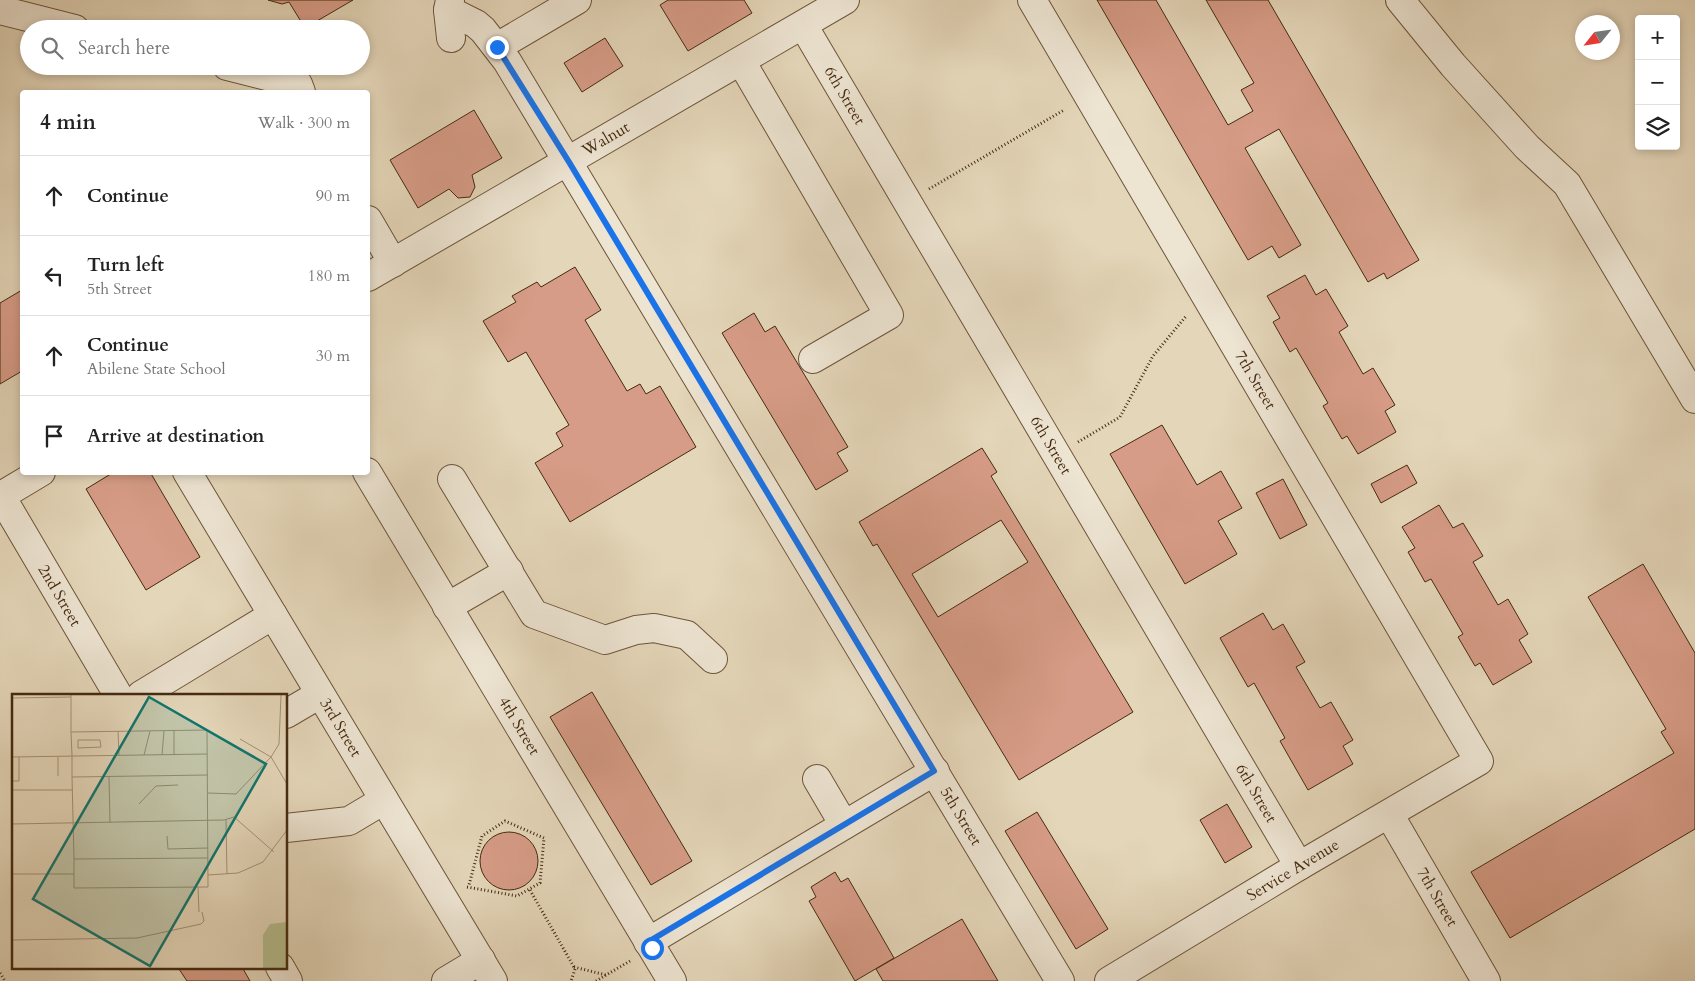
<!DOCTYPE html>
<html lang="en">
<head>
<meta charset="utf-8">
<style>
	body { margin:0; font-family:Cardo,serif; background:#f6f6f6; color:#222 }
	.controls { position:absolute; right:15px; top:15px; display:grid; overflow:hidden; border-radius:5px; box-shadow:0 2px 8px #0003 }
	.controls button { width:45px; height:45px; display:grid; place-items:center; padding:0; border:0; border-bottom:1px solid #e0e0e0; background:#fff; color:#222; font:25px sans-serif }
	.compass { position:absolute; left:1575px; top:15px; width:45px; height:45px; border-radius:50%; background:#fff; box-shadow:0 2px 8px #0003; rotate:240deg }
	.stop { position:absolute; width:15px; height:15px; margin:-11px; border:4px solid #1a73e8; border-radius:50%; background:#fff }
	.stop.end { background:#1a73e8; border-color:#fff; box-shadow:0 1px 5px #0008 }
	.list { margin:0; padding:0; list-style:none }
	h2 { display:flex; justify-content:space-between; align-items:center; height:65px; margin:0; padding:0 20px; font-size:21px }
	h2 small { font-size:16px; font-weight:400; color:#767676 }
	.list li { display:grid; grid-template-columns:32px 1fr auto; gap:15px; align-items:center; box-sizing:border-box; height:80px; padding:0 20px; border-top:1px solid #e0e0e0 }
	.list b { display:block; font-size:19px; white-space:nowrap }
	.list p { margin:0; font-size:16px; white-space:nowrap; color:#767676 }
	.list em { font-size:16px; font-style:normal; color:#767676 }
	.icon { flex:none; width:28px; height:28px; fill:none; stroke:currentColor; stroke-width:2; stroke-linecap:round; stroke-linejoin:round }
	.map { position:relative; flex:none; width:1695px; height:981px; overflow:hidden }
	.search { position:absolute; background:#fff; box-shadow:0 2px 8px #0003; left:20px; top:20px; width:350px; height:55px; display:flex; align-items:center; gap:12px; box-sizing:border-box; padding:0 18px; border-radius:28px; color:#767676; font-size:19px }
	.panel { position:absolute; background:#fff; box-shadow:0 2px 8px #0003; left:20px; top:90px; width:350px; height:385px; border-radius:5px }
	.map>svg:first-child { display:block }
</style>
</head>
<body>
<div class="map">
<svg width="1695" height="981" viewBox="0 0 1695 981">
	<rect width="100%" height="100%" fill="#e4d6b9"/>
	<filter id="stains"><feTurbulence type="fractalNoise" baseFrequency=".004" numOctaves="4"/><feColorMatrix values="0 0 0 0 .2 0 0 0 0 .09 0 0 0 0 .02 0 0 0 .5 -.17"/></filter>
	<radialGradient id="worn" r=".72"><stop offset=".6" stop-color="#630" stop-opacity="0"/><stop offset="1" stop-color="#630" stop-opacity=".3"/></radialGradient>
	<g fill="#d79c87" stroke="#452a10" fill-rule="evenodd">
		<path d="M 268,0 L 353,0 L 305,28 L 289,2 L 282,4 Z"/>
		<path d="M 668,0 L 744,0 L 752,13 L 688,51 L 660,5 Z"/>
		<path d="M 1097,0 L 1156,0 L 1228,125 L 1253,111 L 1241,90 L 1254,83 L 1206,0 L 1268,0 L 1419,260 L 1387,279 L 1384,273 L 1368,282 L 1279,129 L 1245,148 L 1301,245 L 1279,258 L 1272,246 L 1248,260 Z"/>
		<path d="M 605,38 L 623,66 L 582,92 L 564,63 Z"/>
		<path d="M 474,110 L 502,158 L 472,175 L 475,187 L 470,197 L 458,198 L 449,189 L 418,208 L 390,160 Z"/>
		<path d="M 575,267 L 601,310 L 585,320 L 627,391 L 640,384 L 646,394 L 660,386 L 696,447 L 570,522 L 535,463 L 563,446 L 556,433 L 569,425 L 526,352 L 508,362 L 483,321 L 516,302 L 512,296 L 537,282 L 541,287 Z"/>
		<path d="M 1305,275 L 1316,295 L 1326,289 L 1348,326 L 1339,332 L 1363,374 L 1373,368 L 1395,405 L 1385,411 L 1396,432 L 1358,454 L 1347,436 L 1342,439 L 1323,406 L 1328,403 L 1296,348 L 1290,352 L 1273,322 L 1280,318 L 1267,296 Z"/>
		<path d="M 22,290 L 22,371 L 0,384 L 0,303 Z"/>
		<path d="M 754,313 L 765,332 L 775,326 L 848,447 L 837,453 L 848,471 L 816,490 L 722,333 Z"/>
		<path d="M 1162,425 L 1197,485 L 1221,471 L 1242,508 L 1218,521 L 1237,554 L 1185,584 L 1110,454 Z"/>
		<path d="M 982,448 L 997,472 L 991,476 L 1133,712 L 1019,780 L 877,544 L 873,546 L 859,522 ZM 1001,520 L 1028,562 L 938,617 L 912,574 Z"/>
		<path d="M 1407,465 L 1417,483 L 1381,503 L 1371,484 Z"/>
		<path d="M 114,472 L 150,472 L 200,557 L 146,590 L 86,489 Z"/>
		<path d="M 1283,479 L 1307,525 L 1280,539 L 1256,493 Z"/>
		<path d="M 1439,505 L 1453,528 L 1463,523 L 1483,556 L 1473,562 L 1498,605 L 1508,599 L 1528,634 L 1519,640 L 1532,662 L 1493,685 L 1480,663 L 1475,666 L 1458,637 L 1463,634 L 1431,579 L 1425,582 L 1408,552 L 1415,548 L 1402,527 Z"/>
		<path d="M 1643,564 L 1695,653 L 1695,829 L 1510,938 L 1471,872 L 1674,753 L 1661,732 L 1666,729 L 1588,597 Z"/>
		<path d="M 1263,613 L 1273,630 L 1283,624 L 1305,662 L 1296,667 L 1320,708 L 1331,702 L 1353,740 L 1343,746 L 1353,764 L 1308,790 L 1280,741 L 1285,738 L 1254,683 L 1248,687 L 1220,638 Z"/>
		<path d="M 592,692 L 692,861 L 651,885 L 550,717 Z"/>
		<path d="M 1227,804 L 1252,847 L 1225,863 L 1200,820 Z"/>
		<path d="M 1037,812 L 1108,929 L 1076,949 L 1005,831 Z"/>
		<circle cx="509" cy="861" r="29"/>
		<path d="M 835,872 L 841,882 L 848,878 L 894,958 L 855,981 L 809,901 L 816,897 L 811,887 Z"/>
		<path d="M 962,919 L 998,981 L 883,981 L 876,969 Z"/>
		<path d="M 182,967 L 242,967 L 250,981 L 187,981 L 179,969 Z"/>
	</g>
	<g fill="none" stroke-linecap="round" stroke-linejoin="round">
		<g stroke="#6d553a" stroke-width="30">
			<g id="minor">
				<path id="s1" d="M 450,0 L 448,10 L 476,24 L 483,30 L 507,61 L 1060,981"/>
				<path id="s2" d="M 1032,0 L 1479,761 L 1299,866 L 1109,981"/>
				<path d="M 1400,0 L 1453,65 L 1527,147 L 1567,184 L 1695,399"/>
				<path d="M 0,10 L 75,29"/>
				<path d="M 448,10 L 451,38"/>
				<path id="s3" d="M 803,25 L 1299,866"/>
				<path d="M 497,47 L 577,0"/>
				<path d="M 741,61 L 889,315 L 813,359"/>
				<path d="M 227,66 L 298,84 L 301,92"/>
				<path d="M 368,220 L 393,263"/>
				<path id="s4" d="M 368,277 L 845,0"/>
				<path id="s5" d="M 41,472 L 1,496 L 118,695"/>
				<path id="s6" d="M 187,472 L 493,981"/>
				<path id="s7" d="M 367,472 L 672,981"/>
				<path d="M 452,479 L 534,614 L 605,640 L 636,630 L 654,628 L 687,635 L 713,659"/>
				<path d="M 447,607 L 509,571"/>
				<path d="M 141,695 L 273,615"/>
				<path d="M 286,714 L 320,694"/>
				<path d="M 817,779 L 844,825"/>
				<path id="s8" d="M 1389,814 L 1486,981"/>
				<path d="M 286,828 L 349,821 L 384,800"/>
				<path d="M 648,942 L 935,771"/>
				<path d="M 280,967 L 288,981"/>
				<path d="M 446,981 L 481,960"/>
			</g>
		</g>
		<g stroke="#452a10" stroke-width="3" stroke-dasharray="1 2.5" stroke-linecap="butt">
			<path d="M 929,189 L 1064,110"/>
			<path d="M 1078,442 L 1120,417 L 1153,356 L 1187,315"/>
			<path d="M 467,887 L 517,896 L 540,883 L 544,838 L 505,821 L 482,836 L 469,885"/>
			<path d="M 530,890 L 575,969 L 571,981"/>
			<path d="M 574,967 L 606,975"/>
			<path d="M 0,973 L 5,981"/>
			<path d="M 596,981 L 630,961"/>
		</g>
		<use href="#minor" stroke="#ede4d2" stroke-width="28"/>
	</g>
	<g fill="none" stroke-linecap="round" stroke-linejoin="round">
		<path stroke="#1a73e8" stroke-width="6" d="M 497,47 L 569,162 L 934,771 L 648,942 L 652,948"/>
	</g>
	<g text-anchor="middle" dominant-baseline="central" stroke-width="4" stroke-linejoin="round" paint-order="stroke">
		<g font-size="16" fill="#452a10" stroke="#ede4d2">
			<text stroke="none"><textPath href="#s3" startOffset="82">6th Street</textPath></text>
			<text stroke="none"><textPath href="#s4" startOffset="275">Walnut</textPath></text>
			<text stroke="none"><textPath href="#s2" startOffset="441">7th Street</textPath></text>
			<text stroke="none"><textPath href="#s3" startOffset="488">6th Street</textPath></text>
			<text stroke="none"><textPath href="#s5" startOffset="162">2nd Street</textPath></text>
			<text stroke="none"><textPath href="#s6" startOffset="298">3rd Street</textPath></text>
			<text stroke="none"><textPath href="#s7" startOffset="296">4th Street</textPath></text>
			<text stroke="none"><textPath href="#s3" startOffset="892">6th Street</textPath></text>
			<text stroke="none"><textPath href="#s1" startOffset="971">5th Street</textPath></text>
			<text transform="translate(1293 870) rotate(-31)">Service Avenue</text>
			<text stroke="none"><textPath href="#s8" startOffset="96">7th Street</textPath></text>
		</g>
	</g>
	<g transform="translate(12 694)">
		<rect width="275" height="275" fill="#e4d6b9"/>
		<path d="M 275,228 L 275,274 L 251,274 L 251,241 L 258,230 Z" fill="#b6bd8e"/>
		<path fill="none" stroke="#a49175" stroke-width="1" d="M 59,1 L 59,38 L 60,62 L 60,83 L 62,165 L 62,194 L 196,193 L 195,36 L 59,38M 0,4 L 59,3M 106,37 L 107,61M 162,37 L 162,60M 228,45 L 259,63 L 275,90M 66,46 L 88,46 L 89,53 L 66,54 ZM 132,61 L 138,37M 150,61 L 152,37M 0,63 L 195,60M 46,63 L 46,82M 60,83 L 196,81M 97,83 L 98,129M 0,87 L 7,87 L 7,63M 0,96 L 61,96M 196,99 L 224,100 L 259,63 L 267,50 L 269,1M 127,110 L 144,92 L 166,91M 214,126 L 215,180M 0,130 L 212,126 L 222,123 L 262,158M 155,142 L 156,155 L 196,154M 62,165 L 196,164M 0,180 L 62,180M 196,181 L 226,179 L 251,168 L 275,136M 186,193 L 187,218M 0,246 L 125,244 L 189,230 L 192,227 L 190,218"/>
		<path fill="#0f766e" fill-opacity="0.15" stroke="#0f766e" stroke-width="2.5" d="M 137,3 L 254,70 L 138,272 L 21,205 Z"/>
		<rect width="275" height="275" fill="none" stroke="#452a10" stroke-width="2.5"/>
	</g>
	<rect width="100%" height="100%" filter="url(#stains)"/>
	<rect width="100%" height="100%" fill="url(#worn)"/>
</svg>
<div class="controls">
<button>+</button>
<button>−</button>
<button><svg class="icon" aria-label="layers" viewBox="0 0 24 24"><path d="M12 4l9 5-9 5-9-5zM3 14l9 5 9-5"/></svg></button>
</div>
<svg class="compass" viewBox="-18 -18 36 36"><path d="M0-13l5 13h-10z" fill="#e53935"/><path d="M0 13l5-13h-10z" fill="#767676"/></svg>
<div class="stop" style="left:652px;top:948px"></div>
<div class="stop end" style="left:497px;top:47px"></div>
<div class="search"><svg class="icon" aria-label="search" viewBox="0 0 24 24"><circle cx="10" cy="10" r="6"/><path d="M15 15l6 6"/></svg>Search here</div>
<section class="panel">
<h2>4 min<small>Walk · 300 m</small></h2>
<ul class="list">
<li><svg class="icon" aria-label="ahead" viewBox="0 0 24 24"><path d="M12 20V5M6 11l6-6 6 6"/></svg><div><b>Continue</b></div><em>90 m</em></li>
<li><svg class="icon" aria-label="left" viewBox="0 0 24 24"><path d="M17 20v-9H6M10 6l-5 5 5 5"/></svg><div><b>Turn left</b><p>5th Street</p></div><em>180 m</em></li>
<li><svg class="icon" aria-label="ahead" viewBox="0 0 24 24"><path d="M12 20V5M6 11l6-6 6 6"/></svg><div><b>Continue</b><p>Abilene State School</p></div><em>30 m</em></li>
<li><svg class="icon" aria-label="arrive" viewBox="0 0 24 24"><path d="M6 21V4h12l-3 4 3 4H6"/></svg><div><b>Arrive at destination</b></div></li>
</ul>
</section>
</div>
</body>
</html>
